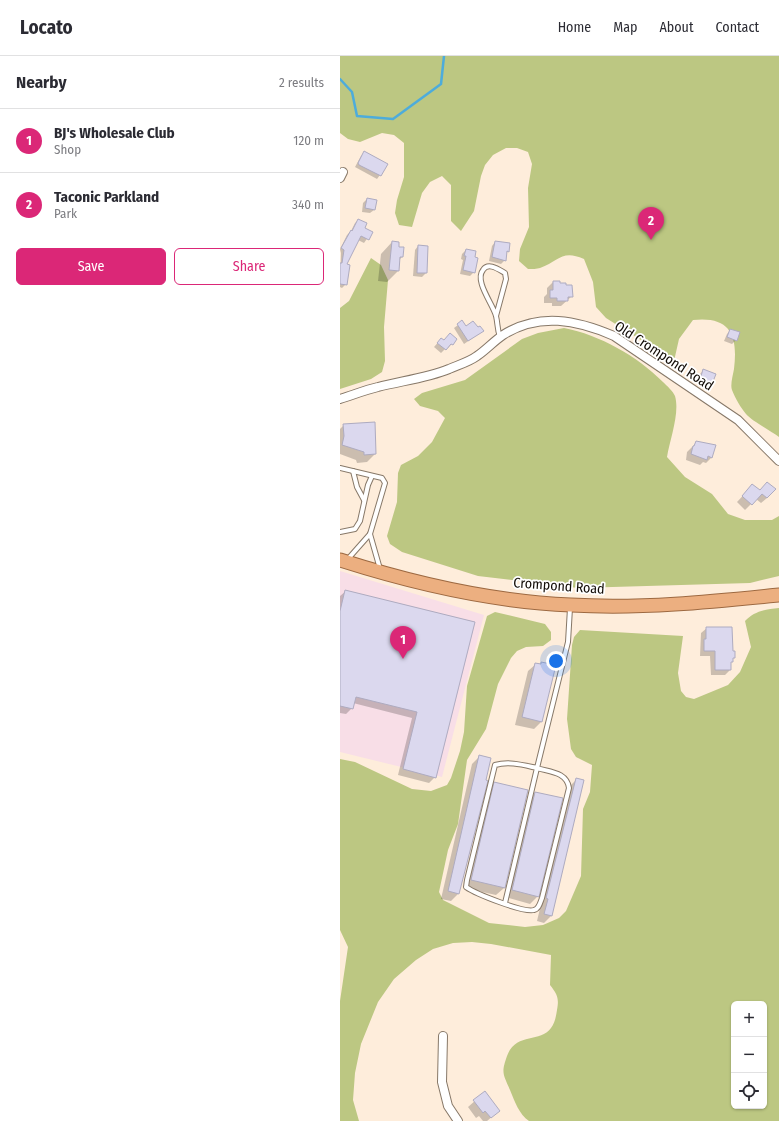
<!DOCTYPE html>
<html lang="en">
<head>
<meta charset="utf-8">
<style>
	body { margin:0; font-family:"Fira Sans Condensed",sans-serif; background:#f7f7f7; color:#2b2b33 }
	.controls { position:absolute; right:12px; bottom:12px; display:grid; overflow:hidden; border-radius:6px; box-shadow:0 1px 3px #0004 }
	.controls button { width:36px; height:36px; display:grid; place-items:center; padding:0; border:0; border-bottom:1px solid #e1e1e2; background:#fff; color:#2b2b33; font:20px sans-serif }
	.you { position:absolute; left:216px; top:605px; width:14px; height:14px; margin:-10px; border:3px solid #fff; border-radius:50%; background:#1a73e8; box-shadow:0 0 0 6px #1a73e833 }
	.badge { display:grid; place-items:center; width:26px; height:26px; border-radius:50%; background:#db2777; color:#fff; font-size:13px; font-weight:700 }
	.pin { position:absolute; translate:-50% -33px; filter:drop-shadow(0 1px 2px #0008) }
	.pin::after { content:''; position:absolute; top:21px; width:14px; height:12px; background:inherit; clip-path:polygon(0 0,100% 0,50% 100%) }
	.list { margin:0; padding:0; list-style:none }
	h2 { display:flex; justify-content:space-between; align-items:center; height:52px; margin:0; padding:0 16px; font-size:17px }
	h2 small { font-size:13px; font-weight:400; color:#7c7c81 }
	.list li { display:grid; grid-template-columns:26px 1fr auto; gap:12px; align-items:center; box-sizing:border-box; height:64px; padding:0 16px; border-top:1px solid #e1e1e2 }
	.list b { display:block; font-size:15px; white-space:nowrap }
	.list p { margin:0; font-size:13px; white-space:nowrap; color:#7c7c81 }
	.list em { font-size:13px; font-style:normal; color:#7c7c81 }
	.actions { display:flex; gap:8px; padding:12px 16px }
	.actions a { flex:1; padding:9px 0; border:1px solid #db2777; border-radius:6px; text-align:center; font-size:14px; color:#db2777 }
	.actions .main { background:#db2777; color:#fff }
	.icon { flex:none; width:22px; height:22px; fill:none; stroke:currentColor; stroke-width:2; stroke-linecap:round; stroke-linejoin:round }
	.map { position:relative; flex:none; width:439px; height:1065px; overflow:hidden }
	header { display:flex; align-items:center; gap:24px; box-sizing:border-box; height:56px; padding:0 20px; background:#fff; border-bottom:1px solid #e1e1e2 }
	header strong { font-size:19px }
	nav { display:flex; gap:22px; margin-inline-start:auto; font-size:14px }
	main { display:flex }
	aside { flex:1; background:#fff }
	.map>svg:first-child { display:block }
</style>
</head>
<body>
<header>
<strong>Locato</strong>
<nav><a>Home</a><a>Map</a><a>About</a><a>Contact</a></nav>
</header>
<main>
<aside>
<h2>Nearby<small>2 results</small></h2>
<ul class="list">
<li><span class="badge">1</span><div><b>BJ's Wholesale Club</b><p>Shop</p></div><em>120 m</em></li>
<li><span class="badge">2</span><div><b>Taconic Parkland</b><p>Park</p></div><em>340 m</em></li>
</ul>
<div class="actions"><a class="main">Save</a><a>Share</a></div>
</aside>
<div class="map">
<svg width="439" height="1065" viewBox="0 0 439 1065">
	<rect width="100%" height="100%" fill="#feeddb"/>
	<path fill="#f8dee7" d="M 0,515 L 144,559 L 102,721 L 0,696 Z"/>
	<g fill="#bcc782" fill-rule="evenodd">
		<path d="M 0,0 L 439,0 L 439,381 C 431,375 412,365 406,358 C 401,352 395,342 392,334 C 390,329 393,319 394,313 C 398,280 391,260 353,264 L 339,283 L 334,305 L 266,262 L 256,251 L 253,226 L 244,203 C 222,193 219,205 200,212 C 197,213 192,213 188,213 L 179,205 L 180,193 L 189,171 L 188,132 L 192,108 L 188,96 L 177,92 L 166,92 L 153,99 L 145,109 L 141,120 L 134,155 L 121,175 L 111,165 L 111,129 L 102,120 L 90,126 L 82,137 L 72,171 L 59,169 L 55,157 L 57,144 L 64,121 L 64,87 L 54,79 L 42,77 L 20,86 L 8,83 L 0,77 Z"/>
		<path d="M 31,202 L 41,209 L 48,224 L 44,271 L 45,305 L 42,316 L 31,323 L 0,333 L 0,252 L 9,245 Z"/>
		<path d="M 224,272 C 260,279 297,300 323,326 C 327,330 333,335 335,340 C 340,357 330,383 327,401 L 345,421 L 372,438 L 388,458 L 405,464 L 432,464 L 439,460 L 439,520 L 410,527 L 238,532 L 138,520 L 62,496 L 50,488 L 47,480 L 57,446 L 58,417 L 61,409 L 78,400 L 92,386 L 105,362 L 98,355 L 80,350 L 74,343 L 82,337 L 125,324 L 182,283 L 198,277 Z"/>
		<path d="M 439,552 L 439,1065 L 189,1065 C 179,1058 175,1046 170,1034 C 163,1018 161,1017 167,1000 C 176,976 200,987 211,972 C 215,967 216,960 217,954 C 219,943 218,939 210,929 L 211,899 L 151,888 L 132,886 L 113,887 L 93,893 L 76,904 L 54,923 L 38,946 L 21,988 L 15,1017 L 13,1044 L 19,1065 L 0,1065 L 0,945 L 8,891 L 0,874 L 0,703 L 15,706 L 72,733 L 91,735 L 107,729 L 111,722 L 120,695 L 124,676 L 127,630 L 147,560 L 155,556 L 205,568 L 211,576 L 211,584 L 203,590 L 186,591 L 177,595 L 171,602 L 158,628 L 146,673 L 127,704 L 118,768 L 108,794 L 99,836 L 103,844 L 149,867 L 185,871 L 203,869 L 219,862 L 226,855 L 241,820 L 243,753 L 250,736 L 252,709 L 236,701 L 231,693 L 227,663 L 232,589 L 234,581 L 240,574 L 343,580 L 338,617 L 341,635 L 346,641 L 354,643 L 388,629 L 400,616 L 411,591 L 405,565 C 414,555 426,553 439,552 ZM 394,948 L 424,948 L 424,1050 L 394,1050 Z"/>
	</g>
	<g fill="#0003">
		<path d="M 25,97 L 40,119 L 37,123 L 15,111 L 21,100 Z"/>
		<path d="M 27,143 L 34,154 L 30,157 L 22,156 L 23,147 Z"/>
		<path d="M 19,164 L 24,173 L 31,177 L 24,187 L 18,184 L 6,209 L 6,228 L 2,232 L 0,231 L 1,197 L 0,193 L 7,179 L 11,175 L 15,167 Z"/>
		<path d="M 52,186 L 58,192 L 62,201 L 59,204 L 58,215 L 47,226 L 38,225 L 41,198 Z"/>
		<path d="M 155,186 L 168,195 L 166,198 L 165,204 L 161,208 L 149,205 L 152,190 Z"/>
		<path d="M 78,190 L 86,217 L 82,221 L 73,220 L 75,194 Z"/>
		<path d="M 126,194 L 134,216 L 130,220 L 120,218 L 123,204 L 121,203 L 122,198 Z"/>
		<path d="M 213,226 L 232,240 L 221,250 L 212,250 L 212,247 L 204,247 L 204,241 L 207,238 L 207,232 Z"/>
		<path d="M 122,266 L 125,271 L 143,275 L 124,288 L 114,272 Z"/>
		<path d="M 391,274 L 396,284 L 392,288 L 384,285 L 387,278 Z"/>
		<path d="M 101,283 L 104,285 L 116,283 L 108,292 L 107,291 L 101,297 L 94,291 Z"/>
		<path d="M 364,314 L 371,328 L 368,331 L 357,327 L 360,318 Z"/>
		<path d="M 4,369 L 35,398 L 27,406 L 17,407 L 16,404 L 0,398 L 0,373 Z"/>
		<path d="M 356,387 L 372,401 L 366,407 L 363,406 L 360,409 L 346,404 L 347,396 Z"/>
		<path d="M 413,429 L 427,442 L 421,447 L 416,443 L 405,454 L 397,446 Z"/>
		<path d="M 6,535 L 134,566 L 95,721 L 89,727 L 58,719 L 72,662 L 13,647 L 12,652 L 6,658 L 0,657 L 0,540 Z"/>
		<path d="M 367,572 L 392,596 L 394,601 L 390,607 L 390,614 L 385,619 L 371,619 L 370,600 L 360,600 L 361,577 Z"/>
		<path d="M 202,607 L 201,666 L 194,673 L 175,669 L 188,615 L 196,608 L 200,609 Z"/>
		<path d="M 140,700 L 144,725 L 119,837 L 111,845 L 101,843 L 132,708 Z"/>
		<path d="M 237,723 L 212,859 L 204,867 L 197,865 L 229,731 Z"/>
		<path d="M 155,728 L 164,832 L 156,839 L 124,832 L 147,735 Z"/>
		<path d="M 195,737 L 198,840 L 190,848 L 165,841 L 188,745 Z"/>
		<path d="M 144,1037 L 159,1055 L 147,1065 L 143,1065 L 139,1060 L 136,1062 L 128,1051 Z"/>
	</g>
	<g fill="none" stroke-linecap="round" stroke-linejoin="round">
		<path stroke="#4dacdb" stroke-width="2.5" d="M 0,23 L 12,36 L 17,60 L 53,63 L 101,28 L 104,0"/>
	</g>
	<g fill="#dbd8ee" stroke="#aeabc0">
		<path d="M 24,95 L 48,108 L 41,120 L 19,109 L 18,107 Z"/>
		<path d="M 27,142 L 37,144 L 35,154 L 25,152 Z"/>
		<path d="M 18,163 L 27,167 L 25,172 L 33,176 L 29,184 L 21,180 L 7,208 L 10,209 L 7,229 L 0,228 L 0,207 L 2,207 L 4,194 L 1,192 L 11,174 L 12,175 Z"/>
		<path d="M 52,185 L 59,186 L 59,191 L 64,191 L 63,201 L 60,201 L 59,215 L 49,214 Z"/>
		<path d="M 155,185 L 170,187 L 169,196 L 167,195 L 166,205 L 152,201 Z"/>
		<path d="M 78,189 L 88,190 L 87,217 L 77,217 Z"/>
		<path d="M 126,193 L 136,195 L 135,201 L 138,202 L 135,217 L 123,214 L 126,200 L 124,200 Z"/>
		<path d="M 213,225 L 220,225 L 220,227 L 226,227 L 226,229 L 232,229 L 233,241 L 228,241 L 228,245 L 217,245 L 217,242 L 210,242 L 210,234 L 213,234 Z"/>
		<path d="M 122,264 L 126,270 L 133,265 L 138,271 L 140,270 L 144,275 L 128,285 L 117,268 Z"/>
		<path d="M 390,273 L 400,276 L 397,285 L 387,281 Z"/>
		<path d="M 110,277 L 117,283 L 113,289 L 111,288 L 106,294 L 97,287 L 101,282 L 104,284 Z"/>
		<path d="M 363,313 L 376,318 L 372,328 L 360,324 Z"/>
		<path d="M 35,366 L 36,398 L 24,399 L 24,396 L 2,389 L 4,380 L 3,368 Z"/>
		<path d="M 356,385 L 376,389 L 372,402 L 368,400 L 367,404 L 351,398 L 353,390 L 354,390 Z"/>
		<path d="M 427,426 L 436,433 L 427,442 L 422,438 L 412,449 L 403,441 L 402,440 L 412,428 L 420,434 Z"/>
		<path d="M 5,534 L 135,566 L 96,722 L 63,713 L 77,656 L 16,641 L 13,653 L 0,650 L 0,555 Z"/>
		<path d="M 366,571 L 392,571 L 393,595 L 395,595 L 395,602 L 393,602 L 393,606 L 391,606 L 391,614 L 375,614 L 375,595 L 364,595 L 364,583 L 366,583 Z"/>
		<path d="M 201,606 L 216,609 L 202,666 L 182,661 L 195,607 L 201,608 Z"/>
		<path d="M 139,699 L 151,702 L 146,724 L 148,725 L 119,838 L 108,835 Z"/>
		<path d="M 236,722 L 244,724 L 212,860 L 204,858 L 208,843 L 206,842 Z"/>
		<path d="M 154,726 L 188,734 L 165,832 L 131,824 Z"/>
		<path d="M 195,736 L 223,742 L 199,841 L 172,834 Z"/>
		<path d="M 145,1035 L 160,1055 L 151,1062 L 145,1055 L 143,1057 L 133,1044 Z"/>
	</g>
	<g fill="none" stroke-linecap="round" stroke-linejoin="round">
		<g stroke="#877868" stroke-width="6">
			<g id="service">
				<path d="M 156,260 L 166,223 L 165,217 C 158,213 148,206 143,214 C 134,225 153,248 156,260 C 158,268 157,273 160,281"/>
				<path d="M 0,412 L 42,422 L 45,427 L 30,478 L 7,504"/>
				<path d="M 13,415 L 17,431 L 24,444"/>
				<path d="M 0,476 L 15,473 L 20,465 L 28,429 L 32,420"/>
				<path d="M 30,478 L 40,513"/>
				<path d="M 165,847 L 197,712 C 210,716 227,716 229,732 L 202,842 C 200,847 199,853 194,854 C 184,857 136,838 126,831 L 127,824 L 155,709 C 169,705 183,709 197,712 L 228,586 L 230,552"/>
			</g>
		</g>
		<g stroke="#877868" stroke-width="10">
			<g id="minor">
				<path d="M 0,122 L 3,116"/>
				<path d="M 0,343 C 13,339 25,334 38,331 C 61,325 87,322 109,313 C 118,309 129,306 137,300 C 146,294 154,285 163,279 C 199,256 237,264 274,280 L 398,364 L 439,405"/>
				<path d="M 103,980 L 102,1026 L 108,1050 L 118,1065"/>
			</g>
		</g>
		<g stroke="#9d6941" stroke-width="15">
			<path id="trunk" d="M 0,504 C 72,527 155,546 231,549 C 300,553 370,546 439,539"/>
		</g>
		<use href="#service" stroke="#fff" stroke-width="4"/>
		<use href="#minor" stroke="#fff" stroke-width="8"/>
		<use href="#trunk" stroke="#ecaf80" stroke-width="13"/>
	</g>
	<g text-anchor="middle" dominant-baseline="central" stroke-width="3.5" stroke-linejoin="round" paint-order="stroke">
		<g font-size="14" fill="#120c07" stroke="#fff">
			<text transform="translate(324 300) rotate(33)">Old Crompond Road</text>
			<text transform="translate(219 530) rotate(4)">Crompond Road</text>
		</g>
	</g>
</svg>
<div class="controls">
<button>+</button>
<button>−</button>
<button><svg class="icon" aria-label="locate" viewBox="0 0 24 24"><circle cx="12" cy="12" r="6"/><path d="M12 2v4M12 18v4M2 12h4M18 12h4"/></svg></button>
</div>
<div class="you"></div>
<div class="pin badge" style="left:63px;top:603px">1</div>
<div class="pin badge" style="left:311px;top:184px">2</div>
</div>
</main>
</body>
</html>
